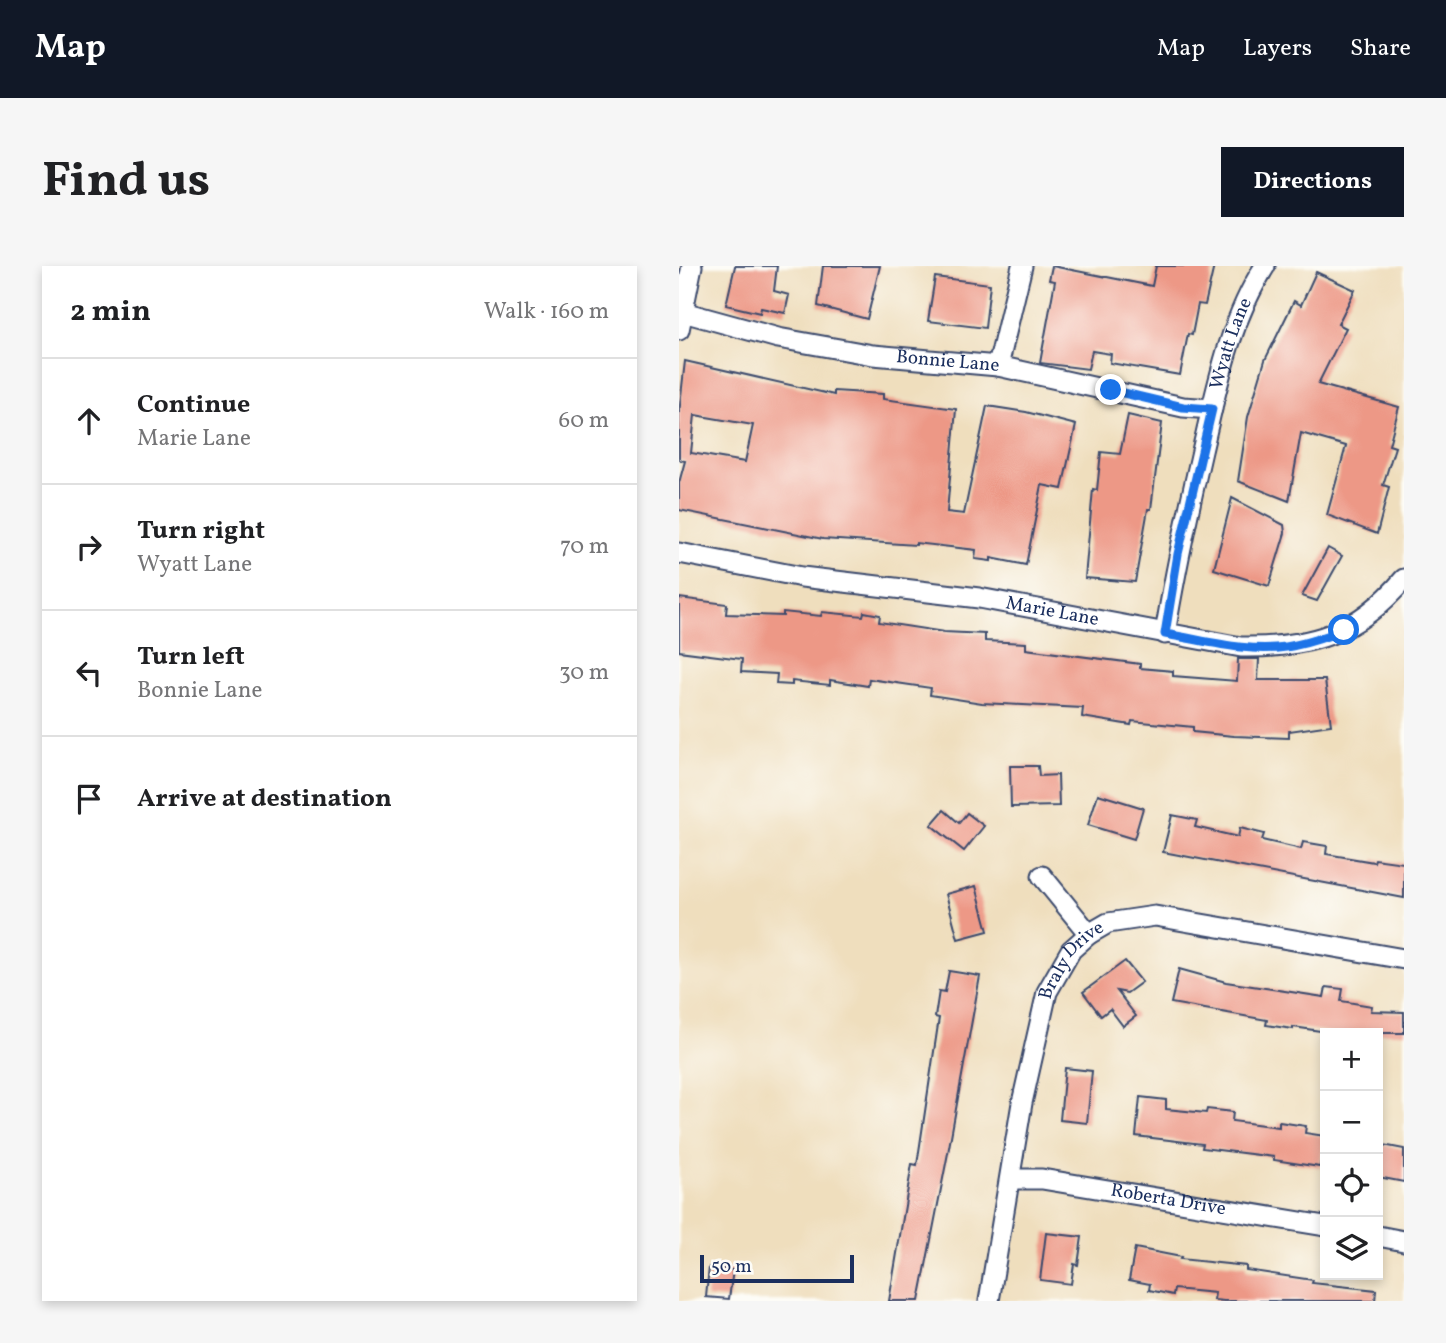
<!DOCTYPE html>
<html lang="en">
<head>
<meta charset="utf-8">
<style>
	body { margin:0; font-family:Vollkorn,serif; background:#f6f6f6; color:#202124 }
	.controls { position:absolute; right:21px; bottom:21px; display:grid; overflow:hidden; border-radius:0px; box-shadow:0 4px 10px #0003 }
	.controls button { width:63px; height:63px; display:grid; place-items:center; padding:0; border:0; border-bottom:2px solid #e0e0e0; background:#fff; color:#202124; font:35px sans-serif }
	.scale { position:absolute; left:21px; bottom:18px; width:154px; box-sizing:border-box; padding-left:7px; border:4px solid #1b2f5e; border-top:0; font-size:19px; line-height:24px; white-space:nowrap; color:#1b2f5e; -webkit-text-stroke:5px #fdfcf7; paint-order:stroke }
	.stop { position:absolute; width:21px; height:21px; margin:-16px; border:5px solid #1a73e8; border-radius:50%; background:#fff }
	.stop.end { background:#1a73e8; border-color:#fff; box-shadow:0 2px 7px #0008 }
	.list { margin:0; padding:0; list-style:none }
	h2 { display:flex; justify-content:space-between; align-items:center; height:91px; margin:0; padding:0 28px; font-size:30px }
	h2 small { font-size:23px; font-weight:400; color:#757577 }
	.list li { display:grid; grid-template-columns:46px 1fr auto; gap:21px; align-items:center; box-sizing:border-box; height:126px; padding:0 28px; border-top:2px solid #e0e0e0 }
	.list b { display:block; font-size:26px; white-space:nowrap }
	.list p { margin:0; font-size:23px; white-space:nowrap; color:#757577 }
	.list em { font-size:23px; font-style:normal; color:#757577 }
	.icon { flex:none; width:38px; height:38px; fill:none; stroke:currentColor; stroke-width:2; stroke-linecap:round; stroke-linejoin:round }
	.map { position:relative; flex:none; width:725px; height:1035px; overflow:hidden; border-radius:0px }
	header { display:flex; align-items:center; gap:42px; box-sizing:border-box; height:98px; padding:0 35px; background:#111827; color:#fff }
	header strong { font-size:33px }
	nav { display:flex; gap:38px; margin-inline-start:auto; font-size:24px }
	.intro { display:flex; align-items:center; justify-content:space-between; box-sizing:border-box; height:168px; padding:0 42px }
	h1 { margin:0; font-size:49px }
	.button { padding:18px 32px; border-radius:0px; background:#111827; color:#fff; font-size:24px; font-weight:700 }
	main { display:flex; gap:42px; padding:0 42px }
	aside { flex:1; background:#fff; border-radius:0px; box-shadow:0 4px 10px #0003 }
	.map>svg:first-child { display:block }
</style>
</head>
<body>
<header>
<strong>Map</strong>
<nav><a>Map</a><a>Layers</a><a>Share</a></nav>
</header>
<div class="intro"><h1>Find us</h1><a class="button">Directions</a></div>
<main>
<aside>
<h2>2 min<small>Walk · 160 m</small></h2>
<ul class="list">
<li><svg class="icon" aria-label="ahead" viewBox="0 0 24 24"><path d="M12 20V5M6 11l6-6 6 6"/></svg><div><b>Continue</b><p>Marie Lane</p></div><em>60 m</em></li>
<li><svg class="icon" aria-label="right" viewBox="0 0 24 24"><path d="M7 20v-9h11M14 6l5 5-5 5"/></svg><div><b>Turn right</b><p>Wyatt Lane</p></div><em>70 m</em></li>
<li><svg class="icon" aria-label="left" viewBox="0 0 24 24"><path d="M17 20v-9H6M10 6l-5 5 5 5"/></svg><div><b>Turn left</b><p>Bonnie Lane</p></div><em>30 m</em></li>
<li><svg class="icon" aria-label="arrive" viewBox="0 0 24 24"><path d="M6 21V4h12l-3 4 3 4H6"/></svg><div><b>Arrive at destination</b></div></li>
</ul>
</aside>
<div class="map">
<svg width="725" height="1035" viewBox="0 0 725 1035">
	<rect width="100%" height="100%" fill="#fdfcf7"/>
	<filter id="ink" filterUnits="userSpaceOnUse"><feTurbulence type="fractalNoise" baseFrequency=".0143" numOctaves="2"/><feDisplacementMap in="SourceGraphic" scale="14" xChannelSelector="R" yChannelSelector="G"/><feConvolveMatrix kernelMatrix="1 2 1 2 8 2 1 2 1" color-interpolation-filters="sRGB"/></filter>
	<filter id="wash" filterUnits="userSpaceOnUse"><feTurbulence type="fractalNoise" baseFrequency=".00686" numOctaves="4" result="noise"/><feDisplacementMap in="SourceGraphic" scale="28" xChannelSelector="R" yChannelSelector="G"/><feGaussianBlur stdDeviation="1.57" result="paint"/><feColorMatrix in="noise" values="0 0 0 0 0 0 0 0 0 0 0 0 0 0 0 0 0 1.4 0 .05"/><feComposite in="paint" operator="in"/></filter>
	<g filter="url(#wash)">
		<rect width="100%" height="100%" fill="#efdebd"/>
		<g id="blocks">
			<g fill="#ed9886" fill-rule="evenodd">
				<path d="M 56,0 L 98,0 L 95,25 L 110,29 L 106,47 L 82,42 L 81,47 L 47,39 Z"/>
				<path d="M 144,0 L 201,0 L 188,53 L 139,40 Z"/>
				<path d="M 373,0 L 473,20 L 477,0 L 535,0 L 526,39 L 519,38 L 513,69 L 509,68 L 501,109 L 431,97 L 432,88 L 413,85 L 409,103 L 361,97 L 376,15 L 370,14 Z"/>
				<path d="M 637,6 L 676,24 L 659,58 L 667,62 L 639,118 L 720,141 L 710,179 L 716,181 L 704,219 L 710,221 L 698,268 L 648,249 L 667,180 L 622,167 L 610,235 L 559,215 L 569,151 L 586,94 L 615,35 L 622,39 Z"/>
				<path d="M 256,11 L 311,18 L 306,62 L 249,55 Z"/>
				<path d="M 6,95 L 155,129 L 155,125 L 204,128 L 204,133 L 277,143 L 268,246 L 285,248 L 308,140 L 347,146 L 397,159 L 383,223 L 363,219 L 347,299 L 312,292 L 312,295 L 296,293 L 297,284 L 237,277 L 237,279 L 144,273 L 0,244 L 0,217 L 6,195 L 0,194 L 0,148 ZM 16,149 L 74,159 L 66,196 L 12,187 Z"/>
				<path d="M 449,149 L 483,157 L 472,243 L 469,243 L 456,316 L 406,312 L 414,223 L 418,224 L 422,186 L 441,188 Z"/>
				<path d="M 553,232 L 605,259 L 606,267 L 590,320 L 535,303 Z"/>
				<path d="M 649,282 L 663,290 L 638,335 L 623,330 Z"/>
				<path d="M 0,332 L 48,338 L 47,348 L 104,350 L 104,346 L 142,350 L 143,346 L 184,350 L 185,346 L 201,349 L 200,356 L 265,366 L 306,368 L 306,375 L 347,377 L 347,383 L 461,398 L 461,402 L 494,405 L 494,410 L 558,415 L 559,393 L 580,393 L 579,414 L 646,414 L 652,459 L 610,465 L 610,472 L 555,470 L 514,466 L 514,461 L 453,455 L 452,459 L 403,451 L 404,442 L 303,437 L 251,429 L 252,422 L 190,413 L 189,420 L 151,414 L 151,419 L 113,415 L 113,419 L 97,418 L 98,408 L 62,406 L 63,393 L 0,385 Z"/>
				<path d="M 331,500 L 359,500 L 360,510 L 379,509 L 380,540 L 332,541 Z"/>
				<path d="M 419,528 L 464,542 L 455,573 L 409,559 Z"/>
				<path d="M 265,544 L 280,557 L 288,547 L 305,560 L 285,585 L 252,559 Z"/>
				<path d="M 493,549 L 518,554 L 516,561 L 559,571 L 561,562 L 585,568 L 583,574 L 622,583 L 624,576 L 648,580 L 647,588 L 695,596 L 696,593 L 725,597 L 725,632 L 484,586 Z"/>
				<path d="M 297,620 L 309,665 L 279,673 L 267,628 Z"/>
				<path d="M 446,695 L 463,716 L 448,727 L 438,725 L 457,750 L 444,760 L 431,743 L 422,750 L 404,726 Z"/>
				<path d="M 500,703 L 547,716 L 645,731 L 647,721 L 664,723 L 662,735 L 693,740 L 692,745 L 725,746 L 725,767 L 655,767 L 614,761 L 614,763 L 587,759 L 588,754 L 492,737 Z"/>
				<path d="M 270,705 L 301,710 L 269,887 L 240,1035 L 210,1035 L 233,898 L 238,899 L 260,752 L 256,751 L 260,725 L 266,726 Z"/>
				<path d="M 386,802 L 413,805 L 408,857 L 381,854 Z"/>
				<path d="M 461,831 L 487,834 L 487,843 L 527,847 L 528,843 L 554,846 L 553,855 L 600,861 L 600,856 L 627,860 L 626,867 L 646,870 L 641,901 L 595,894 L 595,891 L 523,882 L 524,878 L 457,870 Z"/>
				<path d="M 699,878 L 725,883 L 725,916 L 699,911 Z"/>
				<path d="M 367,967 L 403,971 L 399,999 L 395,998 L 392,1018 L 361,1014 Z"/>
				<path d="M 456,982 L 502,991 L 501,993 L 567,1000 L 567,1004 L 634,1014 L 633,1017 L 697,1024 L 696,1035 L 545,1035 L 535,1034 L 536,1027 L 495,1023 L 494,1029 L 470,1024 L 471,1018 L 450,1014 Z"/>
				<path d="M 30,1001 L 54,1004 L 50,1033 L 27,1031 Z"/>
			</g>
		</g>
	</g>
	<g filter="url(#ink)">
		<use href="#blocks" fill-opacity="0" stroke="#3b496c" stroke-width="2"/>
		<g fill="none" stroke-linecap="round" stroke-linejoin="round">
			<g stroke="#3b496c" stroke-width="23">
				<g id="street">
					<path id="s1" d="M 4,46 L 99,72 L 194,89 L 319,100 L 504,141 L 533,143"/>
					<path d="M 0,64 L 13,0"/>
					<path d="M 319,100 L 343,0"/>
					<path id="s2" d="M 0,287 L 123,311 L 300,332 L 562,381 C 631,382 679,368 725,313"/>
					<path id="s3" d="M 486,368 C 496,306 509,246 523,185 C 538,121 550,56 586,0"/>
					<path d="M 363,610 L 410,668"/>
					<path id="s4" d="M 332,913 L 363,913 L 646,960"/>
					<path d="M 699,970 L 725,975"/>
					<path id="s5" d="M 310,1035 L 343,837 L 368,726 L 392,684 L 410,668 L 429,657 L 476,650 L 725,693"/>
				</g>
			</g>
			<use href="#street" stroke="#fff" stroke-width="19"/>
		</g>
	</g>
	<g fill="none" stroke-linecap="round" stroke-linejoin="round" filter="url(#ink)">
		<path stroke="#1a73e8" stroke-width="9" d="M 432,124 L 504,141 L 533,143 L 499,288 L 486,368 C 525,374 567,387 607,381 C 627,378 646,371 665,364"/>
	</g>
	<g text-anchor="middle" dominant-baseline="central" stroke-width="5" stroke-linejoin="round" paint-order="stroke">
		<g font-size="19" fill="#1b2f5e" stroke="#fdfcf7">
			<text stroke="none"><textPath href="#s3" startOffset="298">Wyatt Lane</textPath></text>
			<text stroke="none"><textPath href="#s1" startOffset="270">Bonnie Lane</textPath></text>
			<text stroke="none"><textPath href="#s2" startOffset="378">Marie Lane</textPath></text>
			<text stroke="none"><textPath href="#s5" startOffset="355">Braly Drive</textPath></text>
			<text stroke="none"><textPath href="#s4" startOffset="159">Roberta Drive</textPath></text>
		</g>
	</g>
</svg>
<div class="controls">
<button>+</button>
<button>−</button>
<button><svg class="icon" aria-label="locate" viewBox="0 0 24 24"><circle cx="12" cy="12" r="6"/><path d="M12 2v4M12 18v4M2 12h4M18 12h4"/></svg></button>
<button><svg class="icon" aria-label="layers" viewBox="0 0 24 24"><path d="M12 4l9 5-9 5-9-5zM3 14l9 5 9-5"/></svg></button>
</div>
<div class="scale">50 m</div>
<div class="stop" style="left:665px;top:364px"></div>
<div class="stop end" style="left:432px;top:124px"></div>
</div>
</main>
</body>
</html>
